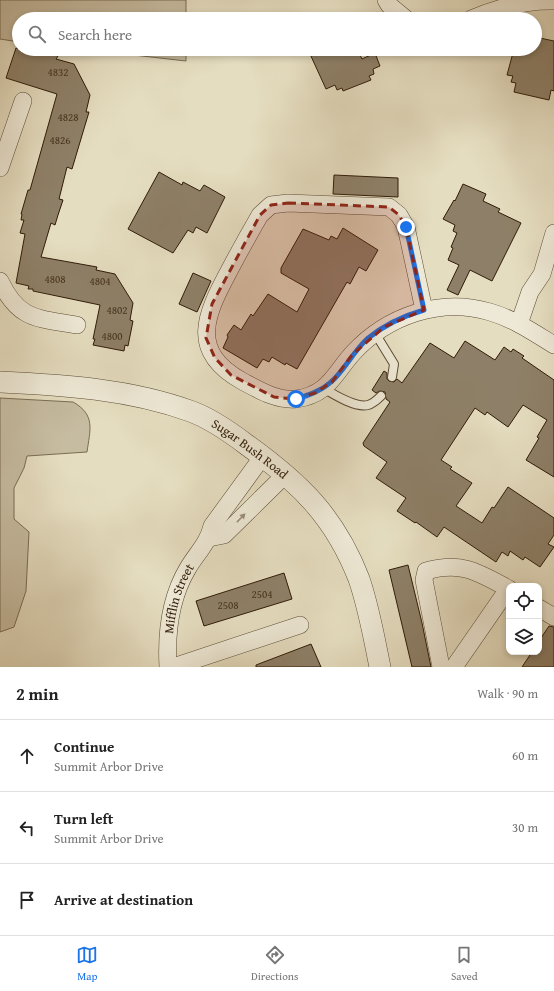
<!DOCTYPE html>
<html lang="en">
<head>
<meta charset="utf-8">
<style>
	body { margin:0; font-family:"Gentium Book Plus",serif; background:#f6f6f6; color:#222 }
	.controls { position:absolute; right:12px; bottom:12px; display:grid; overflow:hidden; border-radius:8px; box-shadow:0 2px 6px #0003 }
	.controls button { width:36px; height:36px; display:grid; place-items:center; padding:0; border:0; border-bottom:1px solid #e0e0e0; background:#fff; color:#222; font:20px sans-serif }
	.stop { position:absolute; width:12px; height:12px; margin:-9px; border:3px solid #1a73e8; border-radius:50%; background:#fff }
	.stop.end { background:#1a73e8; border-color:#fff; box-shadow:0 1px 4px #0008 }
	.list { margin:0; padding:0; list-style:none }
	h2 { display:flex; justify-content:space-between; align-items:center; height:52px; margin:0; padding:0 16px; font-size:17px }
	h2 small { font-size:13px; font-weight:400; color:#767676 }
	.list li { display:grid; grid-template-columns:26px 1fr auto; gap:12px; align-items:center; box-sizing:border-box; height:72px; padding:0 16px; border-top:1px solid #e0e0e0 }
	.list b { display:block; font-size:15px; white-space:nowrap }
	.list p { margin:0; font-size:13px; white-space:nowrap; color:#767676 }
	.list em { font-size:13px; font-style:normal; color:#767676 }
	.icon { flex:none; width:22px; height:22px; fill:none; stroke:currentColor; stroke-width:2; stroke-linecap:round; stroke-linejoin:round }
	.map { position:relative; flex:none; width:554px; height:667px; overflow:hidden }
	.search { position:absolute; background:#fff; box-shadow:0 2px 6px #0003; left:12px; right:12px; top:12px; height:44px; display:flex; align-items:center; gap:10px; box-sizing:border-box; padding:0 14px; border-radius:22px; color:#767676; font-size:15px }
	.sheet { height:268px; background:#fff }
	nav { display:flex; justify-content:space-around; align-items:center; box-sizing:border-box; height:56px; border-top:1px solid #e0e0e0; background:#fff; font-size:11px; color:#767676 }
	nav a { display:grid; justify-items:center; gap:2px }
	nav .on { color:#1a73e8 }
	.map>svg:first-child { display:block }
</style>
</head>
<body>
<div class="map">
<svg width="554" height="667" viewBox="0 0 554 667">
	<rect width="100%" height="100%" fill="#e5ddc0"/>
	<filter id="stains"><feTurbulence type="fractalNoise" baseFrequency=".005" numOctaves="4"/><feColorMatrix values="0 0 0 0 .2 0 0 0 0 .09 0 0 0 0 .02 0 0 0 .5 -.17"/></filter>
	<radialGradient id="worn" r=".72"><stop offset=".6" stop-color="#630" stop-opacity="0"/><stop offset="1" stop-color="#630" stop-opacity=".3"/></radialGradient>
	<g fill="#c6bca1" stroke="#7a6c54">
		<path d="M 0,0 L 186,0 L 186,19 L 19,19 L 19,42 L 0,39 Z"/>
		<path d="M 81,49 L 186,49 L 186,61 Z"/>
		<path d="M 0,398 L 73,402 C 96,415 90,430 87,452 L 27,456 L 24,468 L 14,488 L 14,519 L 29,532 L 26,591 L 14,627 L 0,632 Z"/>
	</g>
	<g fill="#8e8068" stroke="#2f1b08">
		<path d="M 535,37 L 554,41 L 554,91 L 551,90 L 549,100 L 514,92 L 516,83 L 511,82 L 513,76 L 507,75 L 514,49 L 535,49 Z"/>
		<path d="M 16,48 L 31,53 L 33,49 L 35,49 L 58,56 L 56,59 L 74,64 L 90,95 L 86,112 L 89,112 L 83,132 L 72,169 L 67,167 L 59,199 L 63,200 L 58,215 L 55,225 L 51,223 L 41,257 L 97,267 L 96,270 L 115,274 L 133,303 L 130,320 L 133,321 L 128,346 L 125,345 L 124,351 L 93,345 L 95,339 L 93,339 L 100,305 L 33,291 L 33,289 L 28,289 L 29,286 L 16,283 L 25,234 L 20,233 L 24,220 L 21,220 L 22,214 L 21,214 L 28,190 L 30,190 L 57,94 L 6,78 Z"/>
		<path d="M 322,49 L 357,49 L 362,59 L 375,53 L 380,66 L 373,69 L 374,74 L 369,76 L 371,80 L 343,91 L 342,88 L 337,90 L 335,85 L 326,89 L 310,54 Z"/>
		<path d="M 159,172 L 182,185 L 183,182 L 200,191 L 204,185 L 225,197 L 207,233 L 196,227 L 193,233 L 188,230 L 173,253 L 128,229 Z"/>
		<path d="M 334,175 L 398,178 L 398,197 L 333,194 Z"/>
		<path d="M 463,184 L 486,194 L 483,201 L 500,209 L 498,212 L 521,223 L 492,281 L 470,270 L 458,295 L 447,290 L 459,265 L 448,260 L 453,248 L 451,247 L 457,233 L 453,231 L 455,225 L 443,219 L 454,200 L 455,201 Z"/>
		<path d="M 343,228 L 378,250 L 366,271 L 359,267 L 350,284 L 347,282 L 297,369 L 286,363 L 285,365 L 272,357 L 269,362 L 263,359 L 257,368 L 223,348 L 228,337 L 227,335 L 234,325 L 241,330 L 251,314 L 253,316 L 268,294 L 297,312 L 309,289 L 281,273 L 281,268 L 303,229 L 329,240 L 331,236 L 337,239 Z"/>
		<path d="M 193,273 L 211,281 L 197,312 L 179,304 Z"/>
		<path d="M 465,341 L 495,360 L 504,347 L 511,352 L 513,349 L 524,356 L 522,358 L 554,380 L 554,477 L 526,460 L 539,438 L 537,437 L 547,420 L 523,405 L 508,427 L 487,412 L 485,415 L 475,408 L 441,460 L 452,467 L 450,469 L 472,483 L 456,506 L 482,523 L 492,507 L 494,508 L 508,487 L 554,518 L 554,535 L 548,544 L 554,547 L 540,567 L 525,557 L 523,560 L 510,551 L 508,556 L 502,552 L 496,562 L 444,527 L 437,537 L 416,522 L 415,523 L 397,511 L 406,498 L 376,478 L 387,462 L 364,446 L 363,443 L 390,402 L 386,399 L 385,392 L 380,391 L 376,393 L 372,390 L 384,371 L 387,373 L 387,379 L 389,381 L 394,382 L 397,379 L 402,383 L 430,343 L 454,358 Z"/>
		<path d="M 408,565 L 422,623 L 431,667 L 412,667 L 389,570 Z"/>
		<path d="M 284,573 L 292,599 L 204,626 L 196,601 Z"/>
		<path d="M 549,626 L 554,627 L 554,667 L 522,667 L 532,652 L 539,652 L 539,641 Z"/>
		<path d="M 311,644 L 321,667 L 256,667 L 256,665 Z"/>
	</g>
	<g fill="none" stroke-linecap="round" stroke-linejoin="round">
		<g stroke="#5c4c36" stroke-width="10">
			<g id="service">
				<path d="M 375,333 L 394,364 L 392,377"/>
				<path d="M 323,388 C 333,394 355,408 368,405 C 372,404 378,399 381,396"/>
			</g>
		</g>
		<g stroke="#5c4c36" stroke-width="18">
			<g id="minor">
				<path d="M 386,0 L 389,5 L 406,19"/>
				<path d="M 471,19 C 497,8 525,0 554,1"/>
				<path d="M 0,168 L 23,101"/>
				<path d="M 0,281 C 19,321 38,318 77,325"/>
				<path d="M 424,310 L 406,227 L 399,215 L 389,207 L 288,203 L 271,205 L 260,215 C 249,234 239,252 229,271 C 206,314 188,351 242,381 C 259,390 277,401 296,399 C 328,395 334,374 353,353 C 387,316 440,297 490,312 C 514,319 533,332 554,345"/>
				<path d="M 519,324 L 530,292 L 542,274 L 554,233"/>
				<path d="M 209,538 L 224,535 L 286,474"/>
				<path d="M 539,608 L 554,617"/>
				<path id="s1" d="M 168,667 C 166,632 170,598 188,568 C 197,553 208,543 212,526 L 263,456"/>
				<path d="M 173,667 L 300,625"/>
				<path d="M 441,667 L 424,580 L 426,571 C 462,561 478,572 509,589"/>
				<path d="M 454,667 L 508,589"/>
			</g>
		</g>
		<g stroke="#5c4c36" stroke-width="22">
			<g id="tertiary">
				<path id="s2" d="M 0,382 C 64,385 129,389 190,411 C 210,418 230,432 247,445 C 300,483 335,517 359,579 C 369,608 374,638 380,667"/>
			</g>
		</g>
		<use href="#service" stroke="#eee9d6" stroke-width="8"/>
		<use href="#minor" stroke="#eee9d6" stroke-width="17"/>
		<use href="#tertiary" stroke="#eee9d6" stroke-width="21"/>
	</g>
	<defs><path id="oneway-solid" d="M-6-.8H1V-3.2L6.5 0L1 3.2V.8H-6Z"/></defs>
	<use fill="#988c79" href="#oneway-solid" transform="translate(241 518) rotate(-46)"/>
	<g fill="none" stroke-linecap="round" stroke-linejoin="round">
		<path stroke="#1a73e8" stroke-width="5" d="M 296,399 C 309,395 321,391 331,382 C 344,371 353,352 367,339 C 384,325 403,316 424,310 L 406,227"/>
	</g>
	<path fill="#8f2418" fill-opacity="0.2" stroke="#8f2418" stroke-width="3" stroke-dasharray="8 5" stroke-linejoin="round" d="M 288,203 L 389,207 L 399,215 L 406,227 L 424,310 L 384,327 L 352,355 L 332,382 L 315,393 L 295,399 L 274,397 L 231,375 L 215,358 L 206,338 L 212,304 L 260,215 L 271,205 Z"/>
	<g text-anchor="middle" dominant-baseline="central" stroke-width="3.5" stroke-linejoin="round" paint-order="stroke">
		<g font-size="11" fill="#473420">
			<text x="58" y="72">4832</text>
			<text x="68" y="117">4828</text>
			<text x="60" y="140">4826</text>
			<text x="55" y="279">4808</text>
			<text x="100" y="281">4804</text>
			<text x="117" y="310">4802</text>
			<text x="112" y="336">4800</text>
			<text x="262" y="594">2504</text>
			<text x="228" y="605">2508</text>
		</g>
		<g font-size="13" fill="#2f1b08" stroke="#eee9d6">
			<text stroke="none"><textPath href="#s2" startOffset="264">Sugar Bush Road</textPath></text>
			<text stroke="none"><textPath href="#s1" startOffset="70">Mifflin Street</textPath></text>
		</g>
	</g>
	<rect width="100%" height="100%" filter="url(#stains)"/>
	<rect width="100%" height="100%" fill="url(#worn)"/>
</svg>
<div class="controls">
<button><svg class="icon" aria-label="locate" viewBox="0 0 24 24"><circle cx="12" cy="12" r="6"/><path d="M12 2v4M12 18v4M2 12h4M18 12h4"/></svg></button>
<button><svg class="icon" aria-label="layers" viewBox="0 0 24 24"><path d="M12 4l9 5-9 5-9-5zM3 14l9 5 9-5"/></svg></button>
</div>
<div class="stop" style="left:296px;top:399px"></div>
<div class="stop end" style="left:406px;top:227px"></div>
<div class="search"><svg class="icon" aria-label="search" viewBox="0 0 24 24"><circle cx="10" cy="10" r="6"/><path d="M15 15l6 6"/></svg>Search here</div>
</div>
<section class="sheet">
<h2>2 min<small>Walk · 90 m</small></h2>
<ul class="list">
<li><svg class="icon" aria-label="ahead" viewBox="0 0 24 24"><path d="M12 20V5M6 11l6-6 6 6"/></svg><div><b>Continue</b><p>Summit Arbor Drive</p></div><em>60 m</em></li>
<li><svg class="icon" aria-label="left" viewBox="0 0 24 24"><path d="M17 20v-9H6M10 6l-5 5 5 5"/></svg><div><b>Turn left</b><p>Summit Arbor Drive</p></div><em>30 m</em></li>
<li><svg class="icon" aria-label="arrive" viewBox="0 0 24 24"><path d="M6 21V4h12l-3 4 3 4H6"/></svg><div><b>Arrive at destination</b></div></li>
</ul>
</section>
<nav>
<a class="on"><svg class="icon" aria-label="map" viewBox="0 0 24 24"><path d="M3 6l6-2 6 2 6-2v14l-6 2-6-2-6 2zM9 4v14M15 6v14"/></svg>Map</a>
<a><svg class="icon" aria-label="directions" viewBox="0 0 24 24"><path d="M12 3l9 9-9 9-9-9zM9 14v-3h6M13 9l2 2-2 2"/></svg>Directions</a>
<a><svg class="icon" aria-label="saved" viewBox="0 0 24 24"><path d="M7 4h10v16l-5-4-5 4z"/></svg>Saved</a>
</nav>
</body>
</html>
